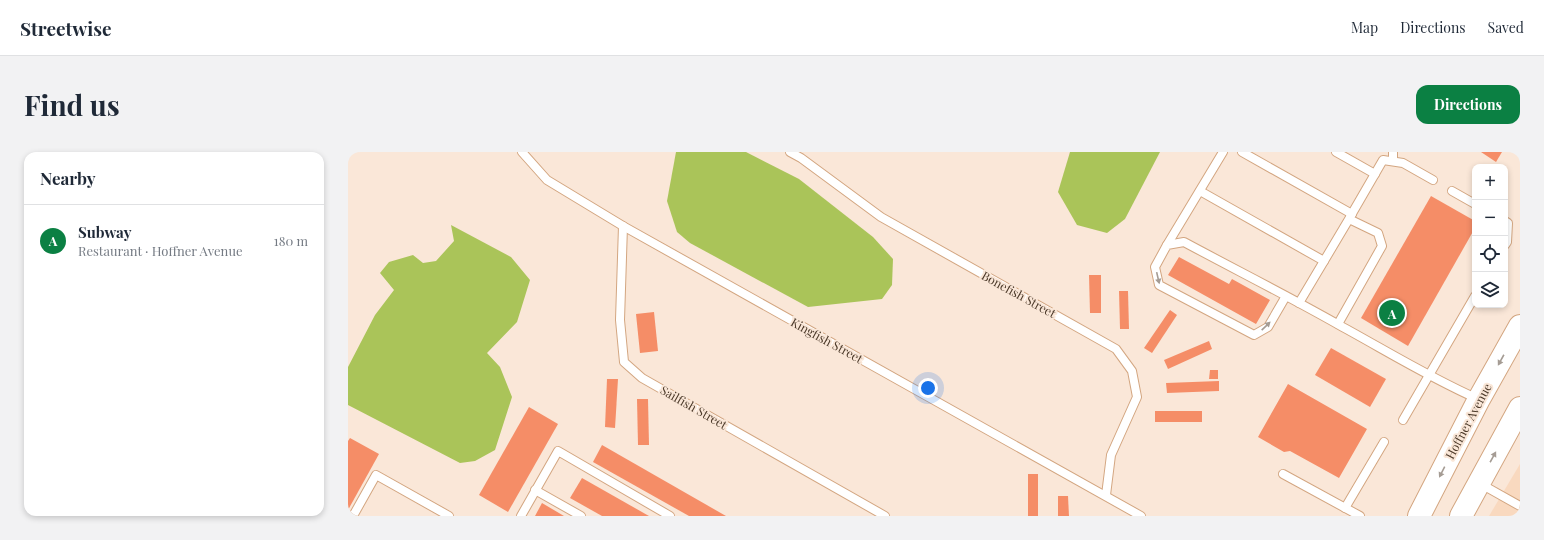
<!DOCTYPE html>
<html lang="en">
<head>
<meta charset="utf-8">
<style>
	body { margin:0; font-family:"Playfair Display",serif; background:#f2f2f3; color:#1f2937 }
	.controls { position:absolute; right:12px; top:12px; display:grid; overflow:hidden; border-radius:8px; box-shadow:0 2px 6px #0003 }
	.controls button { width:36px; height:36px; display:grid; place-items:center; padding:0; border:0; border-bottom:1px solid #e0e1e3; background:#fff; color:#1f2937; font:20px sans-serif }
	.you { position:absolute; left:580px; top:236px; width:14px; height:14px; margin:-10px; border:3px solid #fff; border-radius:50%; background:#1a73e8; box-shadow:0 0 0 6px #1a73e833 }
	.badge { display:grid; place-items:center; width:26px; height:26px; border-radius:50%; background:#0b8043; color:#fff; font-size:13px; font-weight:700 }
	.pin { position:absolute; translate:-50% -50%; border:2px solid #fff; box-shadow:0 1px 4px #0006 }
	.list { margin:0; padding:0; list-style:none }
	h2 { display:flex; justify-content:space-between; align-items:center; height:52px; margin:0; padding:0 16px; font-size:17px }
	h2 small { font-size:13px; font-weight:400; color:#747a83 }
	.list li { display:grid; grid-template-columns:26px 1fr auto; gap:12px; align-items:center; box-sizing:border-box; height:72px; padding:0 16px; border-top:1px solid #e0e1e3 }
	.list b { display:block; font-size:15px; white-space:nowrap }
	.list p { margin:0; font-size:13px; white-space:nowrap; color:#747a83 }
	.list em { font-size:13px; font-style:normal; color:#747a83 }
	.icon { flex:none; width:22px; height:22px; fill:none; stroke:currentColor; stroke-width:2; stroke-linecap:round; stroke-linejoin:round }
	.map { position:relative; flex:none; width:1172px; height:364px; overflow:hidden; border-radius:12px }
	header { display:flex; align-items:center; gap:24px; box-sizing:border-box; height:56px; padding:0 20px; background:#fff; border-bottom:1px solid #e0e1e3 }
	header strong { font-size:19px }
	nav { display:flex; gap:22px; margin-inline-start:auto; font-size:14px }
	.intro { display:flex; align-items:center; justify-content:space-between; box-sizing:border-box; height:96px; padding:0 24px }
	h1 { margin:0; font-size:28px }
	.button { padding:10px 18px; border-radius:12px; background:#0b8043; color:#fff; font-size:14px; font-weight:700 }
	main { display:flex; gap:24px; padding:0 24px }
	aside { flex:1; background:#fff; border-radius:12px; box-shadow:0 2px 6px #0003 }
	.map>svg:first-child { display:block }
</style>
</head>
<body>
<header>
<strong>Streetwise</strong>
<nav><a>Map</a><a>Directions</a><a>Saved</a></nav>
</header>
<div class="intro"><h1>Find us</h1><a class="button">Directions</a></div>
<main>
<aside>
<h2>Nearby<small></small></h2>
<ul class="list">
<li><span class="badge">A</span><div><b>Subway</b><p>Restaurant · Hoffner Avenue</p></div><em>180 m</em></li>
</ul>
</aside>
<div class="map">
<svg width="1172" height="364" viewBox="0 0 1172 364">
	<rect width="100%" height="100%" fill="#fae7d8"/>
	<path fill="#f9d9bf" d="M 1172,312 L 1172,364 L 1141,364 Z"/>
	<g fill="#aac459">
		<path d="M 328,0 L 398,0 L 451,27 L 525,85 L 545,107 L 544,133 L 534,147 L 460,155 L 342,91 L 329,80 L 319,49 Z"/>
		<path d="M 722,0 L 812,0 L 777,67 L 759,81 L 729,73 L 710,40 Z"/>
		<path d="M 103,73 L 163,105 L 182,128 L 169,170 L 139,201 L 152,215 L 164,245 L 147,298 L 127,309 L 112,311 L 0,253 L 0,215 L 27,163 L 46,138 L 32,121 L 41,110 L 65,103 L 75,111 L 88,109 L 106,89 Z"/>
	</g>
	<g fill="#f58d67">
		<path d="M 1133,0 L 1154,0 L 1148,10 Z"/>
		<path d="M 1083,44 L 1127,69 L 1127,76 L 1060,194 L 1013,166 Z"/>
		<path d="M 831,105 L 881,132 L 884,127 L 922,148 L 908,172 L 820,123 Z"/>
		<path d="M 741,123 L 753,123 L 753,161 L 742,161 Z"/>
		<path d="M 771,139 L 780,139 L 781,177 L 772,177 Z"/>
		<path d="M 822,158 L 829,163 L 804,201 L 796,196 Z"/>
		<path d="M 306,160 L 310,199 L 292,201 L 288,162 Z"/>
		<path d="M 861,189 L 864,197 L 820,217 L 816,208 Z"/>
		<path d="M 983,196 L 1038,227 L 1022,255 L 967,223 Z"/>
		<path d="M 862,218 L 870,218 L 870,227 L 861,227 Z"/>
		<path d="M 259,227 L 270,227 L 267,276 L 257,275 Z"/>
		<path d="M 871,229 L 871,239 L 819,241 L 818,231 Z"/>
		<path d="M 940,232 L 1019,277 L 991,326 L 942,299 L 936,300 L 910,285 Z"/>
		<path d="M 289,247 L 300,247 L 301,293 L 290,293 Z"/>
		<path d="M 181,255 L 210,272 L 160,360 L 131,343 Z"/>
		<rect x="807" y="259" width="47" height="11"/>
		<path d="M 2,286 L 31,302 L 0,358 L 0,289 Z"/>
		<path d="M 254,293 L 378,364 L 341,364 L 245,310 Z"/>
		<rect x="680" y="322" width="10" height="42"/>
		<path d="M 234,326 L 301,364 L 254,364 L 222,346 Z"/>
		<path d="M 710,344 L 720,344 L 721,364 L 710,364 Z"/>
		<path d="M 194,351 L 216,364 L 187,364 Z"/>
	</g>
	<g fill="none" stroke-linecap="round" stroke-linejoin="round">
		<g stroke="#d3a681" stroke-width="10">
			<g id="service">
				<path d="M 174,0 L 199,28 L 275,74 L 793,364"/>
				<path d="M 442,0 L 453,6 L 533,65 L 768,197 L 784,219 L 789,245 L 763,303 L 758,343"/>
				<path d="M 894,0 L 1004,62"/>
				<path d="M 988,0 L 1027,22"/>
				<path d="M 1045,0 L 1045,9"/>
				<path d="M 852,39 L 976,109"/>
				<path d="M 1104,39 L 1127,52"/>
				<path d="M 1002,65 L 1035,8 L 1055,11 L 1085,28"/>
				<path d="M 1157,69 L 1160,71 L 1159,90 L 1157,93"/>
				<path d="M 275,74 L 272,168 L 276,210 L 294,226 L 537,364"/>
				<path d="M 819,93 L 875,0"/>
				<path d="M 938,144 L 920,175 L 906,183 L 811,133 L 807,115 L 819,93 L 836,90 C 888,118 940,144 991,173 C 1037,198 1082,226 1130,247"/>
				<path d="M 951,151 L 1001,67 L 1030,81 L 1034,94 L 990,172"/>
				<path d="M 1055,268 L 1127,144"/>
				<path d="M 935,322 L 1012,364"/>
				<path d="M 1131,331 L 1172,354"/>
				<path d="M 187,338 L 233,364"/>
				<path d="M 997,356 L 1036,290"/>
				<path d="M 5,364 L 28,323 L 101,364"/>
				<path d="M 173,364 L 210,299 L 322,364"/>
			</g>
		</g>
		<g stroke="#d3a681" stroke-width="24">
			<g id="secondary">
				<path d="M 1071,364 L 1131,247 L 1172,174"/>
				<path d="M 1113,364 L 1172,256"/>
			</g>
		</g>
		<use href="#service" stroke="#fff" stroke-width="8"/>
		<use href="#secondary" stroke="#fff" stroke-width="22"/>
	</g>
	<defs><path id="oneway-solid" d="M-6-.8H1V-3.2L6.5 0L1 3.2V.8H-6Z"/></defs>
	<g fill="#a59c94">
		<use href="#oneway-solid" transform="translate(810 126) rotate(77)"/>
		<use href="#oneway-solid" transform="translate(918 174) rotate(-44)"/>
		<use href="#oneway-solid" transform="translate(1153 208) rotate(119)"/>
		<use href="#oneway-solid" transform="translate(1145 305) rotate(-61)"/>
		<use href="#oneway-solid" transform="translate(1094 320) rotate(117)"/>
	</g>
	<g text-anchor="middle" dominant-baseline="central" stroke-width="4" stroke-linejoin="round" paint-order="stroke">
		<g font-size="12" fill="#4b3929" stroke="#fae7d8">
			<text transform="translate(671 142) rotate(29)">Bonefish Street</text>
			<text transform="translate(479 188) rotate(29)">Kingfish Street</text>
			<text transform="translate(346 255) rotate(30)">Sailfish Street</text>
			<text transform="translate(1120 269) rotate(-62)">Hoffner Avenue</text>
		</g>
	</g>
</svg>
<div class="controls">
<button>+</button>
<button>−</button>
<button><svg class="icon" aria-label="locate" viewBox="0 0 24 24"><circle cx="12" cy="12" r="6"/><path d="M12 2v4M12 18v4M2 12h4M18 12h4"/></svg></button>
<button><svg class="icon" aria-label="layers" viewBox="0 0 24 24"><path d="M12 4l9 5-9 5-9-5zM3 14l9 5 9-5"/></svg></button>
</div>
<div class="you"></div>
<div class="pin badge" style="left:1044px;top:161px">A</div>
</div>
</main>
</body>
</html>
